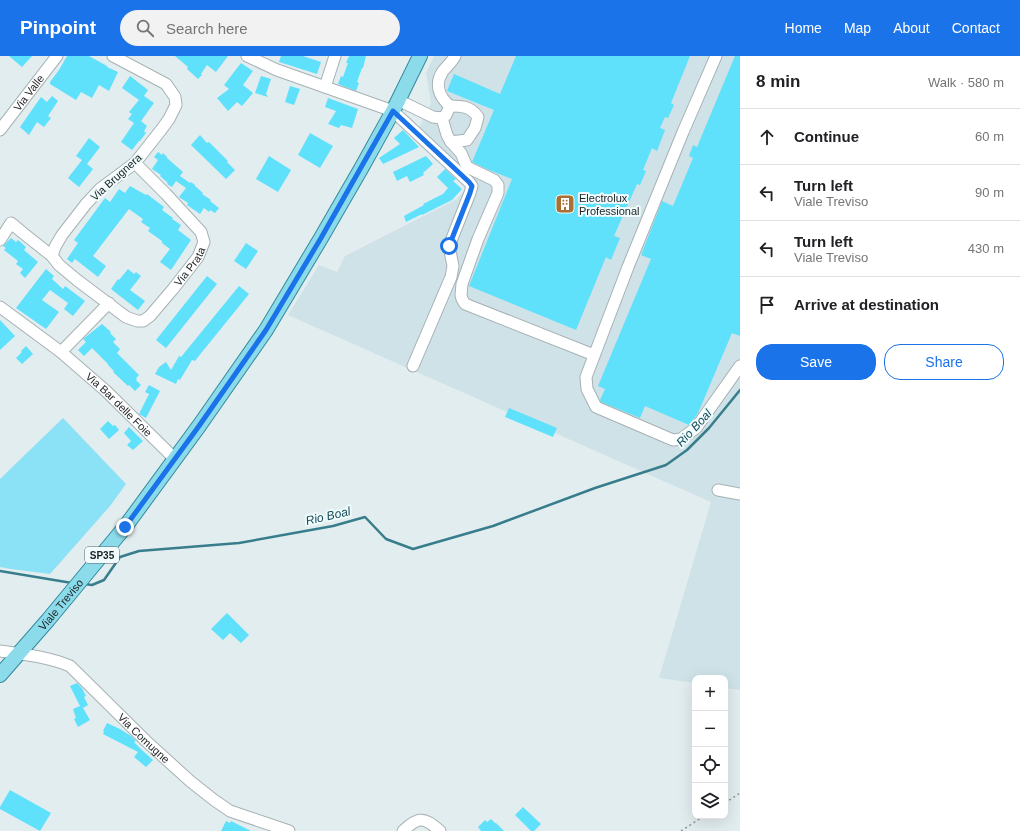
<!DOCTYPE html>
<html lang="en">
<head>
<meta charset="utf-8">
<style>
	body { margin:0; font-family:Arial,sans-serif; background:#f2f2f2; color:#202124 }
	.controls { position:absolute; right:12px; bottom:12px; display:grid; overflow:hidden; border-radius:8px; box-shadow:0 4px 16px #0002 }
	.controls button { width:36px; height:36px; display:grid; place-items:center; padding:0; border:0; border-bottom:1px solid #e0e0e0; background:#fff; color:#202124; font:20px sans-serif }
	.stop { position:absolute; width:12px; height:12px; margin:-9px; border:3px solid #1a73e8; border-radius:50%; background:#fff }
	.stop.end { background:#1a73e8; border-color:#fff; box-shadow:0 1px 4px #0008 }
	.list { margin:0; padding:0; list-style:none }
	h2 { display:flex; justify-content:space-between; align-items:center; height:52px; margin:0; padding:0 16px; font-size:17px }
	h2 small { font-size:13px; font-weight:400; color:#757577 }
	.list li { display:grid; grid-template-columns:26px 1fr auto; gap:12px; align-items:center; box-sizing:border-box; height:56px; padding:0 16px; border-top:1px solid #e0e0e0 }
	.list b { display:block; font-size:15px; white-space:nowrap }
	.list p { margin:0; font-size:13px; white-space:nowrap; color:#757577 }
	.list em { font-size:13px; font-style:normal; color:#757577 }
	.actions { display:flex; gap:8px; padding:12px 16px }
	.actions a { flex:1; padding:9px 0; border:1px solid #1a73e8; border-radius:16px; text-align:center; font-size:14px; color:#1a73e8 }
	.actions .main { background:#1a73e8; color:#fff }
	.icon { flex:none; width:22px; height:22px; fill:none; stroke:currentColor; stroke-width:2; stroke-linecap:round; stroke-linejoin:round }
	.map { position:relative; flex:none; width:740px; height:775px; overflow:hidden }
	header { display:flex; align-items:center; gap:24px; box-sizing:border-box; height:56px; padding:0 20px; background:#1a73e8; color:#fff }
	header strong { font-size:19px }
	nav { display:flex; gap:22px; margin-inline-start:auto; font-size:14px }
	.search { width:280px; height:36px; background:#f2f2f2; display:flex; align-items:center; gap:10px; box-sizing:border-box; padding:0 14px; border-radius:22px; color:#757577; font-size:15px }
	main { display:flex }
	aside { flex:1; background:#fff }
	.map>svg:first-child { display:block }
</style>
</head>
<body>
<header>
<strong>Pinpoint</strong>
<div class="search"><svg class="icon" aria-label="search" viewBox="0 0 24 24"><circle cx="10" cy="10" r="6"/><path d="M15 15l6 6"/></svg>Search here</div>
<nav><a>Home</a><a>Map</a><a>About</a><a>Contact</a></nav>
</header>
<main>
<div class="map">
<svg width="740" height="775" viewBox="0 0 740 775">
	<rect width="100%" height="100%" fill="#e2edf0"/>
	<path fill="#cee2e7" d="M 434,0 L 740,0 L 740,634 L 725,632 L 725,622 L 695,622 L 695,627 L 659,622 L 711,446 L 288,259 L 319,209 L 337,216 L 345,200 L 457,143 L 465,134 L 471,120 L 418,74 L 431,47 L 426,17 Z"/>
	<path fill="#8be1f5" d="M 63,362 L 126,428 L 110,450 L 50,518 L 11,513 L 0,511 L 0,423 Z"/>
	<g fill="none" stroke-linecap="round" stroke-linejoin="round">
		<g stroke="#377d8c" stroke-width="2.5">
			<path d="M 0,515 L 72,527"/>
			<path d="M 85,528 L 92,529 L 104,524 L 120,501 L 139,495 L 239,487 L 333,470 L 365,461 L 386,483 L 413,493 L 493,470 L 595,432 L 666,409 L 687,394 L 709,372 L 740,334"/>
		</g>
	</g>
	<g fill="#5fe0fb">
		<path d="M 9,0 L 32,0 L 22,11 Z"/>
		<path d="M 67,0 L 89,0 L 107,10 L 107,11 L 118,16 L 109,35 L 99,29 L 92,42 L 81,36 L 76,44 L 50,28 L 50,26 L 59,14 Z"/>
		<path d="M 175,0 L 228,0 L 216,16 L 207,9 L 201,18 L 202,19 L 198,23 L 187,13 L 188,11 Z"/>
		<path d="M 281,0 L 303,0 L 321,6 L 317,18 L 279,6 Z"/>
		<path d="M 349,0 L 366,0 L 363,12 L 362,12 L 357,26 L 359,27 L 356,35 L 338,28 L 341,20 L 343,21 L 348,7 L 346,7 Z"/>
		<path d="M 516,0 L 690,0 L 671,47 L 674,49 L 668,62 L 665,61 L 660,72 L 665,74 L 657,95 L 652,92 L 643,114 L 646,115 L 640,129 L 637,128 L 614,180 L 620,182 L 611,204 L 606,201 L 576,274 L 469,230 L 512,123 L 489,114 L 472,106 L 494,54 L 447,35 L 454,18 L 500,38 Z"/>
		<path d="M 735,0 L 740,0 L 740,280 L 732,277 L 698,357 L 691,367 L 689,369 L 645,350 L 640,362 L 601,346 L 600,344 L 605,333 L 598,330 L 651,203 L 641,199 L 662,145 L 673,150 L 693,102 L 689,100 L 693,89 L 697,91 Z"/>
		<path d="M 241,7 L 253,15 L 243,29 L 253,37 L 242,50 L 237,46 L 228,55 L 217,42 L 229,33 L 224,29 Z"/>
		<path d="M 130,20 L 148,34 L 144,40 L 154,47 L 141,65 L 147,70 L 144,75 L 146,77 L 140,85 L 139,85 L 132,94 L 121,86 L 134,67 L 128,63 L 132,58 L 129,56 L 139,44 L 122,32 Z"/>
		<path d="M 261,20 L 271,23 L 266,38 L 268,41 L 255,37 Z"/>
		<path d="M 290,30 L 300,33 L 294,49 L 285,46 Z"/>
		<path d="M 52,40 L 58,45 L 48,60 L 51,62 L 44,71 L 37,66 L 29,79 L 20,71 L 41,41 L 47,46 Z"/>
		<path d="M 328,42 L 358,53 L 352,72 L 341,69 L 339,72 L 328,68 L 336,55 L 325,51 Z"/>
		<path d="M 403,74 L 419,91 L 383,108 L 379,102 L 400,88 L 394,82 Z"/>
		<path d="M 310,77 L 333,90 L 320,112 L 298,99 Z"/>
		<path d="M 200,79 L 207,87 L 209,86 L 228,105 L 227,106 L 235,114 L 226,123 L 191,89 Z"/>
		<path d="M 89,82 L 100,91 L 87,108 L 93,113 L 79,131 L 68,122 L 82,104 L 76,100 Z"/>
		<path d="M 158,96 L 162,99 L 163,97 L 167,101 L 167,102 L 183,116 L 180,120 L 190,127 L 191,126 L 195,129 L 195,130 L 203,137 L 202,138 L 211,144 L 210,145 L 219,152 L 215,157 L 210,154 L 209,156 L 204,152 L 200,158 L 187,149 L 188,147 L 179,141 L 186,132 L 176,125 L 172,131 L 167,128 L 168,127 L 160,120 L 161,119 L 152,113 L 158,104 L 154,101 Z"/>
		<path d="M 269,100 L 291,114 L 278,136 L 256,123 Z"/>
		<path d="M 426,100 L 433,108 L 423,117 L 424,119 L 410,126 L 407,120 L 397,125 L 393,116 Z"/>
		<path d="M 445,113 L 456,123 L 453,125 L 462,133 L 452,144 L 422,159 L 422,158 L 406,166 L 404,160 L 424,149 L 423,148 L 443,138 L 448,132 L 437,121 Z"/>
		<path d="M 130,130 L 146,139 L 147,138 L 164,151 L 162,154 L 173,162 L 172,163 L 181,169 L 178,174 L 191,184 L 171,214 L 160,206 L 170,193 L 162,187 L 162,185 L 148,175 L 150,172 L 141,166 L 143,163 L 129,153 L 93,200 L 106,210 L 98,221 L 75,203 L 72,207 L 67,203 L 78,187 L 74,184 L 105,142 L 110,146 L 119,133 L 125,137 Z"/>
		<path d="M 11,182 L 16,186 L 18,184 L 26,191 L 24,194 L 38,206 L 25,222 L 20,217 L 23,213 L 16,208 L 18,205 L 4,194 L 6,192 L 3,190 Z"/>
		<path d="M 246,187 L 258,195 L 246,213 L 234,205 Z"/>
		<path d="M 46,213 L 54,220 L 52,223 L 63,233 L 65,230 L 85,245 L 73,260 L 64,253 L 68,247 L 50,234 L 42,244 L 59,256 L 46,273 L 16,252 Z"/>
		<path d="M 128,213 L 134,218 L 136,216 L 141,220 L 130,234 L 145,245 L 138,254 L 111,233 L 118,223 L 119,224 Z"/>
		<path d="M 207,220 L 217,228 L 166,292 L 156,284 Z"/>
		<path d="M 239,230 L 249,238 L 198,301 L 195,305 L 192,304 L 180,324 L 178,323 L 176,328 L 155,318 L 159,311 L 166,306 L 171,314 L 179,300 L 181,301 Z"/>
		<path d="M 0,264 L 15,280 L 0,294 Z"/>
		<path d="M 102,268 L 111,276 L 110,277 L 116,283 L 113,286 L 120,293 L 117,297 L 139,319 L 136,322 L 137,323 L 136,324 L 141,329 L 135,335 L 129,329 L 128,330 L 113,316 L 114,315 L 108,309 L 108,308 L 92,292 L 84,300 L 78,294 L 86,286 L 83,283 Z"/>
		<path d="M 26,290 L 33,298 L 22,308 L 16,302 L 22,296 L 21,295 Z"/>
		<path d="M 149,329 L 160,335 L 146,362 L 139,358 L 149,338 L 145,336 Z"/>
		<path d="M 509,352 L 557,372 L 553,381 L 505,361 Z"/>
		<path d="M 108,365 L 113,370 L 115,369 L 119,374 L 109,383 L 100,373 Z"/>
		<path d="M 129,371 L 143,385 L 133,394 L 127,389 L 131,385 L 124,377 Z"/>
		<path d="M 227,557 L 249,579 L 241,587 L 230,577 L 223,584 L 211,573 Z"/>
		<path d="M 77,627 L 82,632 L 86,640 L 84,641 L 88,649 L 83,652 L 90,664 L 78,671 L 74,663 L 76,662 L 73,653 L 80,650 L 70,630 Z"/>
		<path d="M 107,667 L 120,673 L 131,680 L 136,685 L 134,686 L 143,695 L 153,704 L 146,711 L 134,701 L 138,696 L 103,678 L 104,675 L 103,675 Z"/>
		<path d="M 10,734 L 51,757 L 40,775 L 0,753 L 0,751 Z"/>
		<path d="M 523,751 L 541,768 L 534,775 L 531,775 L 515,759 Z"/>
		<path d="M 491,763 L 495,767 L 496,767 L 504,775 L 481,775 L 478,771 L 485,764 L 487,766 Z"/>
		<path d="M 226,765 L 230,767 L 231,765 L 251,775 L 221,775 Z"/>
	</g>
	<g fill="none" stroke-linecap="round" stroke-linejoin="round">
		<g stroke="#a7b1b4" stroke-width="13">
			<g id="minor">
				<path id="s1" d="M 113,0 L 166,28 L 175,41 L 176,49 L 169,63 L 161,74 L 135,107 L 100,133 L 86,148 L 62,179 L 55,191 L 52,200 L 59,209 L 77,224 L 126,261 L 137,265 L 143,265 L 150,260 L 173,233 L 198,201 L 204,186 L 201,176 L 166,138 L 135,107"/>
				<path d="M 247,0 L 277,14 L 393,55 L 469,126 L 472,130 L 470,137 L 449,190 L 453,210 L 451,221 L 413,310"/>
				<path d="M 716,0 L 683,76 L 628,211 L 586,321 L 587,333 L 596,351 L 673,384 L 681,383 L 696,372 L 740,310"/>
				<path d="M 325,31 L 335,0"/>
				<path d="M 398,44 L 433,61 L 442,62 L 446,59 L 450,50 C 439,41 434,28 443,15 C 447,10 452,6 455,0"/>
				<path d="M 450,50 C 462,50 470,50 478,61 L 475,72 L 467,84 L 451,86"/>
				<path d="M 442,62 L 447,79 L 451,86 L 461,97 L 467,111 L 494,124 L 498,129 L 498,137 L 478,183 L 462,228 L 461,239 L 462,243 L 465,248 L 594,299"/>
				<path id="s2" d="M 0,74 L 57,0"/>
				<path d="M 0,184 L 11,167 L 23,177 L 52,200"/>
				<path id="s3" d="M 0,251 L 61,296 L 106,335 L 175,403"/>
				<path d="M 61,296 L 109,247"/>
				<path d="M 718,434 L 740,438"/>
				<path id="s4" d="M 0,595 C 23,598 49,601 70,610 L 146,685 L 190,725 L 214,744 L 230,755 L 289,775"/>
				<path d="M 403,775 C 419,760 424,761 440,775"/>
			</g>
		</g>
		<g stroke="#328a9c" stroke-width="16">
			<g id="major">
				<path id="s5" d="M 0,619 L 48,564 L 125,471 L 199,370 L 266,274 L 321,182 L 362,111 L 393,55 L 420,0"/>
			</g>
		</g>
		<g stroke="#8d9597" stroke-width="1.5" stroke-dasharray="2 3" stroke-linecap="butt">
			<path d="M 725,747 L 740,737"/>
			<path d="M 681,775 L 704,760"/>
		</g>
		<use href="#minor" stroke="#fff" stroke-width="11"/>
		<use href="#major" stroke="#8bdbeb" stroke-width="14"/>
	</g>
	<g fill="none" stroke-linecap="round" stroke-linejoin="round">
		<path stroke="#1a73e8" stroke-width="5" d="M 125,471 L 199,370 L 266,274 L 321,182 L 393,55 L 469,126 L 472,130 L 470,137 L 449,190"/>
	</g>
	<defs>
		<g id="building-square" transform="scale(1)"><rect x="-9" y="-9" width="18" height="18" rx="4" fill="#ab6f31" stroke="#f0fbfd"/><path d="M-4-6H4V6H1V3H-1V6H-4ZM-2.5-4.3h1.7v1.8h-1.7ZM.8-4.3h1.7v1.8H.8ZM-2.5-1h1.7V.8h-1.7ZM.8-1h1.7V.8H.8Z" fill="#fff"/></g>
	</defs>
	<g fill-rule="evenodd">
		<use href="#building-square" x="565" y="148"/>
	</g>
	<g text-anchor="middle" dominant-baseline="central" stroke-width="4" stroke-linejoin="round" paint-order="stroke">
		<rect fill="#f0fbfd" stroke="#5c6264" stroke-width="1" x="85" y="491" width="34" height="16" rx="3"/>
		<g font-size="10" font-weight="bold" fill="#1d2122">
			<text x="102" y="499">SP35</text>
		</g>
		<g font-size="11" fill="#1d2122" stroke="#f0fbfd">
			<text stroke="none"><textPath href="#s2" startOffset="47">Via Valle</textPath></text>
			<text transform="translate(116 121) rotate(-42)">Via Brugnera</text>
			<text stroke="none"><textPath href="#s1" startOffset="468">Via Prata</textPath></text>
			<text stroke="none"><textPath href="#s3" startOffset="154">Via Bar delle Foie</textPath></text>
			<text stroke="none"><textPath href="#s5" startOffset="93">Viale Treviso</textPath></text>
			<text stroke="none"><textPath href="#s4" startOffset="175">Via Comugne</textPath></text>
		</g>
		<g font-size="11" fill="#1d2122" stroke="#f0fbfd" text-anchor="start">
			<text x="579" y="142">Electrolux<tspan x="579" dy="13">Professional</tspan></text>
		</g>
		<g font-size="12" font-style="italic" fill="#154d59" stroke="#f0fbfd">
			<text transform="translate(694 372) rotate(-47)">Rio Boal</text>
			<text transform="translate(328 460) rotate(-13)">Rio Boal</text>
		</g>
	</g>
</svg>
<div class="controls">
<button>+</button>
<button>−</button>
<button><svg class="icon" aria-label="locate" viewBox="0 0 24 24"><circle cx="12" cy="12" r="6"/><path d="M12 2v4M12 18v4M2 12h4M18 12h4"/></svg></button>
<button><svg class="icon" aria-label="layers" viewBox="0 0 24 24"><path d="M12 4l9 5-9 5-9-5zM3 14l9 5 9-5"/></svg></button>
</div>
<div class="stop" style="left:449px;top:190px"></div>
<div class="stop end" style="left:125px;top:471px"></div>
</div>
<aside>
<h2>8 min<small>Walk · 580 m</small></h2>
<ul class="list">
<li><svg class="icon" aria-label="ahead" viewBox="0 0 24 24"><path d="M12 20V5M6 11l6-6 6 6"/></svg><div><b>Continue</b></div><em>60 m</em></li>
<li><svg class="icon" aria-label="left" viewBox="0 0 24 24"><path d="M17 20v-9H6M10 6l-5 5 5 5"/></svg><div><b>Turn left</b><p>Viale Treviso</p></div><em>90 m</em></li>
<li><svg class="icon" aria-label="left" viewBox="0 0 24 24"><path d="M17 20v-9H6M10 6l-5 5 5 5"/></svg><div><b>Turn left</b><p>Viale Treviso</p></div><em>430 m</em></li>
<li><svg class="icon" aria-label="arrive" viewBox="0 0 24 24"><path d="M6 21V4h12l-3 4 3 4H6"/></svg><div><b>Arrive at destination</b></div></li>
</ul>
<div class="actions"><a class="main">Save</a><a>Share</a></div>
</aside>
</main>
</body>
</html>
